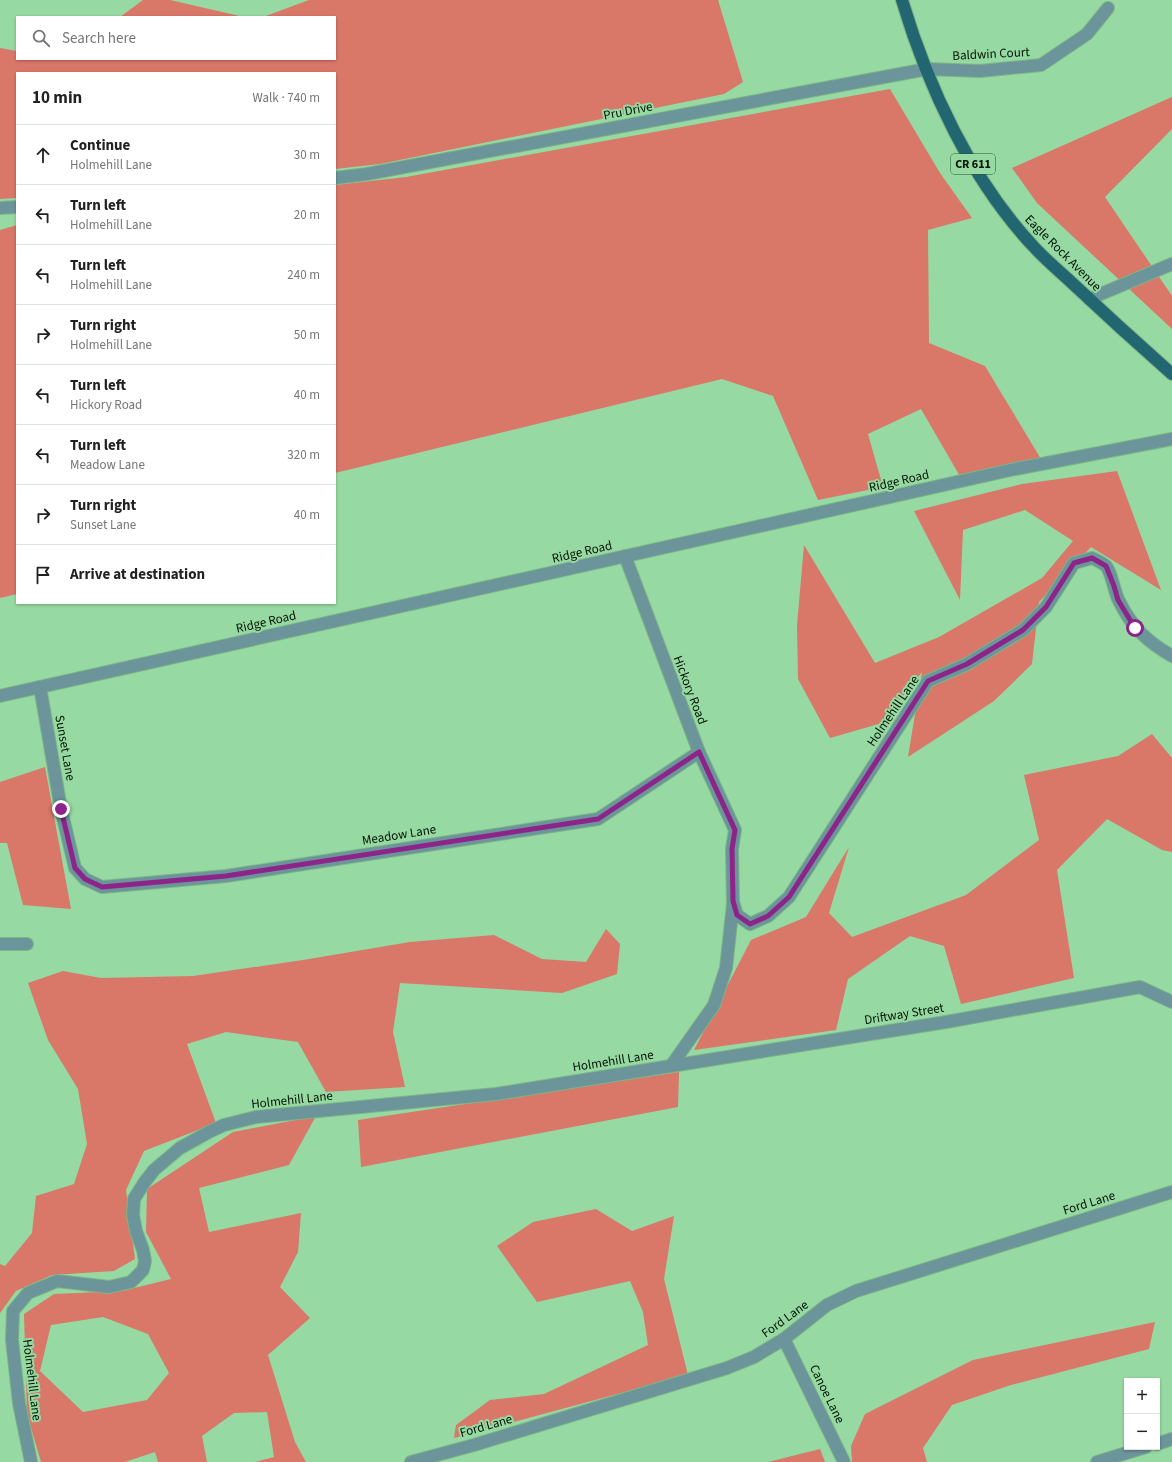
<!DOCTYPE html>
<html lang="en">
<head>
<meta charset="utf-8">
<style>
	body { margin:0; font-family:"Source Sans 3",sans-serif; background:#f6f6f6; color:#222 }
	.controls { position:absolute; right:12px; bottom:12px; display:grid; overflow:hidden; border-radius:0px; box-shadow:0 1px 3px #0004 }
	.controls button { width:36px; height:36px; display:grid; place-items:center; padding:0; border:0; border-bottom:1px solid #e0e0e0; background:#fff; color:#222; font:20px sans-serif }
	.stop { position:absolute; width:12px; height:12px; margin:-9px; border:3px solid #8c2489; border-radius:50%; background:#fff }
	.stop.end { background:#8c2489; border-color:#fff; box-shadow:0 1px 4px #0008 }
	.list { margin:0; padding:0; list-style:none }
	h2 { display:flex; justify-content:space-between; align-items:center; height:52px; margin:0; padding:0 16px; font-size:17px }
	h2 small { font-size:13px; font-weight:400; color:#767676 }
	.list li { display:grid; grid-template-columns:26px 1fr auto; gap:12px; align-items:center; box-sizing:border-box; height:60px; padding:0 16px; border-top:1px solid #e0e0e0 }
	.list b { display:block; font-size:15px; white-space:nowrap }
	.list p { margin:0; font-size:13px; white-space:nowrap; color:#767676 }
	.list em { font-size:13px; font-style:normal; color:#767676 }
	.icon { flex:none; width:22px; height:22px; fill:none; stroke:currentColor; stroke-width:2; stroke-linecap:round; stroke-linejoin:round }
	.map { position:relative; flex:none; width:1172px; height:1462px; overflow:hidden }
	.search { position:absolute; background:#fff; box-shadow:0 1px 3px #0004; left:16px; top:16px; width:320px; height:44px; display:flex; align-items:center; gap:10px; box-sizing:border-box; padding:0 14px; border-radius:0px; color:#767676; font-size:15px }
	.panel { position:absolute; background:#fff; box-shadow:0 1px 3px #0004; left:16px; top:72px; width:320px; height:532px; border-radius:0px }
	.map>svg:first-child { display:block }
</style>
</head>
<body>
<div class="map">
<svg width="1172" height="1462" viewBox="0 0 1172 1462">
	<rect width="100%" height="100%" fill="#97d9a2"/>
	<g fill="#d97769" fill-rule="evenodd">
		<path d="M 143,0 L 170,0 L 244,17 L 120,17 Z"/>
		<path d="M 309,0 L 718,0 L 743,82 L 724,94 L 380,164 L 335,169 L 335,73 L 17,73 L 17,198 L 0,199 L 0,48 L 17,51 L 17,59 L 335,59 L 335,17 L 263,17 Z"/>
		<path d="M 890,89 L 940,173 L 972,218 L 928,230 L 929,343 L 985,366 L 1047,469 L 965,485 L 921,409 L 868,434 L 883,487 L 818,500 L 773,396 L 722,379 L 335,473 L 335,185 L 406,177 Z"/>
		<path d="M 1172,97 L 1172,129 L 1105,197 L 1172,296 L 1172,329 L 1037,203 L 1012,168 Z"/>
		<path d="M 17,225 L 17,594 L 0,598 L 0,230 Z"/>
		<path d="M 1117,471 L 1161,590 L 1091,547 L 1039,602 L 1032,664 L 994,701 L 908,757 L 922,672 L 882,723 L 830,738 L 798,679 L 797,625 L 804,545 L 875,663 L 939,637 L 1042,578 L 1073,541 L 1025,510 L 963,530 L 960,600 L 914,511 L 1022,484 Z"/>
		<path d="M 1152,734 L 1172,758 L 1172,852 L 1162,850 L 1107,819 L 1057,870 L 1074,978 L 961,1004 L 944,946 L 910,936 L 848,979 L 836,1030 L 694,1050 L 751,940 L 806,917 L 849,847 L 829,913 L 852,937 L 966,895 L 1039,840 L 1024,775 L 1118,756 Z"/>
		<path d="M 45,767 L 71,909 L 23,905 L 7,843 L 0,843 L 0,782 Z"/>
		<path d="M 606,929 L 620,944 L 617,974 L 562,993 L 400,983 L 393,1032 L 405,1087 L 326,1092 L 298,1042 L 226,1032 L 187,1044 L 216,1123 L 144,1151 L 126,1190 L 135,1259 L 114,1271 L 52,1275 L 16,1291 L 0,1313 L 0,1264 L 5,1266 L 32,1233 L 36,1196 L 74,1184 L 87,1144 L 78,1089 L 48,1040 L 28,983 L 63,971 L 101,978 L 193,976 L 303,960 L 410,942 L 494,935 L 542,959 L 586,962 Z"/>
		<path d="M 679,1072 L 678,1107 L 361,1167 L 358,1120 Z"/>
		<path d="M 316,1116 L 289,1165 L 199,1188 L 209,1232 L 301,1213 L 298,1252 L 280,1287 L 310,1318 L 268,1355 L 295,1442 L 306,1462 L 255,1462 L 274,1457 L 267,1412 L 234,1413 L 202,1436 L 207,1462 L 158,1462 L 155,1452 L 125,1462 L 41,1462 L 27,1414 L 24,1314 L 54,1294 L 122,1291 L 171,1279 L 146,1232 L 147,1189 L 233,1132 ZM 103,1317 L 148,1334 L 169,1373 L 147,1400 L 83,1412 L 40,1371 L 51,1325 Z"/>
		<path d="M 596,1209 L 632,1231 L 674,1216 L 664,1279 L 688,1375 L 454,1438 L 456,1425 L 490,1400 L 544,1394 L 648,1345 L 643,1312 L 630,1281 L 537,1302 L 497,1246 L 533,1222 Z"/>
		<path d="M 1155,1322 L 1149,1349 L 1011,1385 L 952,1405 L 923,1448 L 927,1462 L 852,1462 L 851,1446 L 865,1414 L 973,1360 Z"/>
		<path d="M 820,1449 L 825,1462 L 768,1462 Z"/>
	</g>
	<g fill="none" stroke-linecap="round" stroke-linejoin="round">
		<g stroke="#7cb685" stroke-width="14">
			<g id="minor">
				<path d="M 335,178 L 367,174 L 927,69 L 980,71 L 1041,65 L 1087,34 L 1108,8"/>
				<path d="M 0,208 L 17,207"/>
				<path d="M 1089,299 L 1172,264"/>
				<path d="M 40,687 L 61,809 L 75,868 L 85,879 L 102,887 L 226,876 L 598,819 L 699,752"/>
				<path d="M 0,696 L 1015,469 L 1172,439"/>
				<path d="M 733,902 L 737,915 L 750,924 L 768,916 L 789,897 L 928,681 L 967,664 L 1023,630 L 1046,607 L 1074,563 L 1092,558 C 1096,560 1103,563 1106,566 C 1112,573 1114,592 1119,601 C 1132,627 1146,641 1172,656"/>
				<path d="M 0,944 L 27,944"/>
				<path d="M 671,1066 L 946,1022 L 1140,987 L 1172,1002"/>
				<path d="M 784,1339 L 844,1462"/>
				<path d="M 1157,1444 L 1172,1439"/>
				<path d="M 31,1462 L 19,1403 L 12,1340 L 13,1311 L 28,1293 L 57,1281 L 109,1287 L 131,1282 L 143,1270 L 145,1261 L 143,1250 L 136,1231 L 133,1215 L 134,1199 L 144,1183 L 154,1170 L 180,1148 L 209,1132 L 224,1125 L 256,1117 L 496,1094 L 671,1066 L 714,1005 L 726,968 L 733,904 L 732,849 L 735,830 L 699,752 L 625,556"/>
				<path d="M 411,1462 L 474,1445 L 727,1368 L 754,1357 L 784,1339 L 827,1305 L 856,1291 L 1172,1192"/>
				<path d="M 1097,1462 L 1146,1447"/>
			</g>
		</g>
		<g stroke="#7cb685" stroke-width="14">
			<path id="major" d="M 902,0 C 928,87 971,180 1034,247 C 1045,259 1059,271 1071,282 C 1104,313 1138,344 1172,374"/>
		</g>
		<use href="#minor" stroke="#6b949b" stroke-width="12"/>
		<use href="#major" stroke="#216671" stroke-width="12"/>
	</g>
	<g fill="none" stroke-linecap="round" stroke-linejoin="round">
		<path stroke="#8c2489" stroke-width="5" d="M 61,809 L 75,868 L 85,879 L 102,887 L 226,876 L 598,819 L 699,752 L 735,830 L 732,849 L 733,901 L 737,915 L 750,924 L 768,916 L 789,897 L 928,681 L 967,664 L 1023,630 L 1046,607 L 1074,563 L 1092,558 L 1106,566 L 1114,586 L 1118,600 L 1135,628"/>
	</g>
	<g text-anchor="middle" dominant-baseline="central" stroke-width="4" stroke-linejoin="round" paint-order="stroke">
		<rect fill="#97d9a2" stroke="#2d4f33" stroke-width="1" x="951" y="154" width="44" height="20" rx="3"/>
		<g font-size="12" font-weight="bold" fill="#001403">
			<text x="973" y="164">CR 611</text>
		</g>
		<g font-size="13" fill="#001403" stroke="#97d9a2">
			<text transform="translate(991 54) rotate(-3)">Baldwin Court</text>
			<text transform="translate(628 111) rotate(-11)">Pru Drive</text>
			<text transform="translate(1063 253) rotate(45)">Eagle Rock Avenue</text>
			<text transform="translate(899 481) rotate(-13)">Ridge Road</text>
			<text transform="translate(582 552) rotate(-13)">Ridge Road</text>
			<text transform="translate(266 622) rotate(-13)">Ridge Road</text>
			<text transform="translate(690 690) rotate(69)">Hickory Road</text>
			<text transform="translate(893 711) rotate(-56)">Holmehill Lane</text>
			<text transform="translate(65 748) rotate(80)">Sunset Lane</text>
			<text transform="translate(399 835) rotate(-9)">Meadow Lane</text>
			<text transform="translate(904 1014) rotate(-9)">Driftway Street</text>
			<text transform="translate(613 1061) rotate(-9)">Holmehill Lane</text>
			<text transform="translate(292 1100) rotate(-6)">Holmehill Lane</text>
			<text transform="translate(1089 1203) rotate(-17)">Ford Lane</text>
			<text transform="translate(785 1319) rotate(-36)">Ford Lane</text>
			<text transform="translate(32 1380) rotate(83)">Holmehill Lane</text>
			<text transform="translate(827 1394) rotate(64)">Canoe Lane</text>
			<text transform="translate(486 1426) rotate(-16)">Ford Lane</text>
		</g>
	</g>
</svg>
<div class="controls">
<button>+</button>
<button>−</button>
</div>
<div class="stop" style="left:1135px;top:628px"></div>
<div class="stop end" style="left:61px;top:809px"></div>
<div class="search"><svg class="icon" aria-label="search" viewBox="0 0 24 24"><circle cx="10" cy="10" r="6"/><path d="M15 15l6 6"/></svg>Search here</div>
<section class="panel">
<h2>10 min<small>Walk · 740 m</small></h2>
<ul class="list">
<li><svg class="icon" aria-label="ahead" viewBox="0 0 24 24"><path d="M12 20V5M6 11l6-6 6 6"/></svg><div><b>Continue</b><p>Holmehill Lane</p></div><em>30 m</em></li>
<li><svg class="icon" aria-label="left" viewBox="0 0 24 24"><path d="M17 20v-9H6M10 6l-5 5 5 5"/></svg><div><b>Turn left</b><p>Holmehill Lane</p></div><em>20 m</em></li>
<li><svg class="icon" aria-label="left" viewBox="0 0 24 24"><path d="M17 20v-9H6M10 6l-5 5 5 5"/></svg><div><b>Turn left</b><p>Holmehill Lane</p></div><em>240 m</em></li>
<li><svg class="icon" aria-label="right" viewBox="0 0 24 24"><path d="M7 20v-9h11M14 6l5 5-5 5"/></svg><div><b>Turn right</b><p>Holmehill Lane</p></div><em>50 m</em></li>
<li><svg class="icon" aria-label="left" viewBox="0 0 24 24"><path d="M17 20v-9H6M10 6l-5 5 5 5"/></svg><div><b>Turn left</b><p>Hickory Road</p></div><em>40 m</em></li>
<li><svg class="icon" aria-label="left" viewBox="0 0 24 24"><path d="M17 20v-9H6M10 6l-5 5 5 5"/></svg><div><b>Turn left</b><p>Meadow Lane</p></div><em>320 m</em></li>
<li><svg class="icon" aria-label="right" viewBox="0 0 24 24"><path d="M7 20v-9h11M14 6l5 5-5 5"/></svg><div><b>Turn right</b><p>Sunset Lane</p></div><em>40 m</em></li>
<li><svg class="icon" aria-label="arrive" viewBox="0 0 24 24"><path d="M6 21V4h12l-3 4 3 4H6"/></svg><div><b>Arrive at destination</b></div></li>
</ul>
</section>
</div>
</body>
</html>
